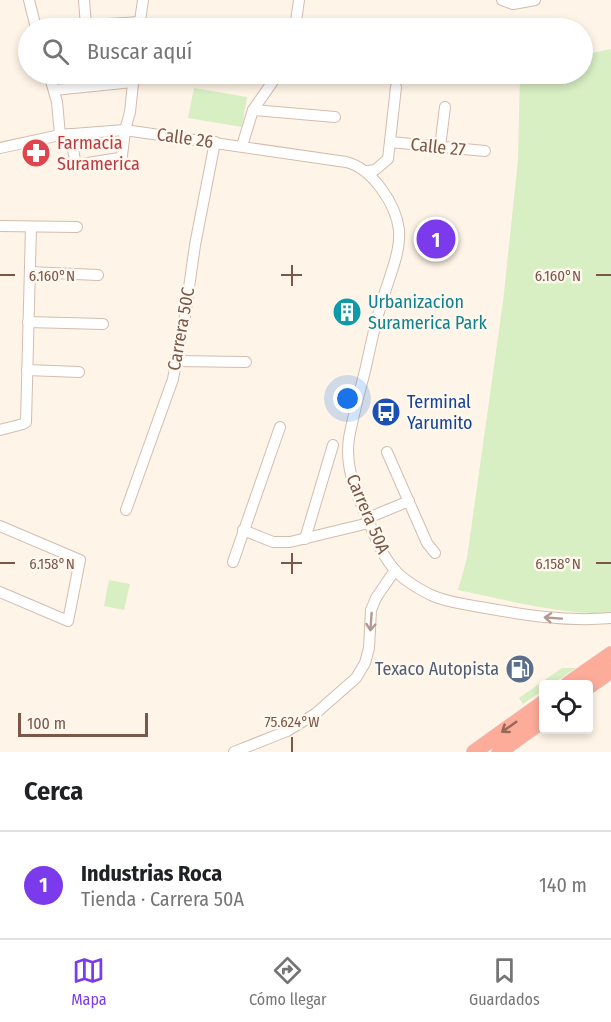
<!DOCTYPE html>
<html lang="es">
<head>
<meta charset="utf-8">
<style>
	body { margin:0; font-family:"Fira Sans Condensed",sans-serif; background:#f2f2f2; color:#202124 }
	.controls { position:absolute; right:18px; bottom:18px; display:grid; overflow:hidden; border-radius:6px; box-shadow:0 3px 9px #0003 }
	.controls button { width:54px; height:54px; display:grid; place-items:center; padding:0; border:0; border-bottom:2px solid #e0e0e0; background:#fff; color:#202124; font:30px sans-serif }
	.scale { position:absolute; left:18px; bottom:15px; width:130px; box-sizing:border-box; padding-left:6px; border:3px solid #7b5748; border-top:0; font-size:16px; line-height:21px; white-space:nowrap; color:#7b5748; -webkit-text-stroke:4px #fff8ef; paint-order:stroke }
	.you { position:absolute; left:348px; top:399px; width:21px; height:21px; margin:-15px; border:4px solid #fff; border-radius:50%; background:#1a73e8; box-shadow:0 0 0 9px #1a73e833 }
	.badge { display:grid; place-items:center; width:39px; height:39px; border-radius:50%; background:#7c3aed; color:#fff; font-size:20px; font-weight:700 }
	.pin { position:absolute; translate:-50% -50%; border:3px solid #fff; box-shadow:0 2px 6px #0006 }
	.list { margin:0; padding:0; list-style:none }
	h2 { display:flex; justify-content:space-between; align-items:center; height:78px; margin:0; padding:0 24px; font-size:26px }
	h2 small { font-size:20px; font-weight:400; color:#757577 }
	.list li { display:grid; grid-template-columns:39px 1fr auto; gap:18px; align-items:center; box-sizing:border-box; height:108px; padding:0 24px; border-top:2px solid #e0e0e0 }
	.list b { display:block; font-size:22px; white-space:nowrap }
	.list p { margin:0; font-size:20px; white-space:nowrap; color:#757577 }
	.list em { font-size:20px; font-style:normal; color:#757577 }
	.icon { flex:none; width:33px; height:33px; fill:none; stroke:currentColor; stroke-width:2; stroke-linecap:round; stroke-linejoin:round }
	.map { position:relative; flex:none; width:611px; height:752px; overflow:hidden }
	.search { position:absolute; background:#fff; box-shadow:0 3px 9px #0003; left:18px; right:18px; top:18px; height:66px; display:flex; align-items:center; gap:15px; box-sizing:border-box; padding:0 21px; border-radius:33px; color:#757577; font-size:22px }
	.sheet { height:186px; background:#fff }
	nav { display:flex; justify-content:space-around; align-items:center; box-sizing:border-box; height:84px; border-top:2px solid #e0e0e0; background:#fff; font-size:16px; color:#757577 }
	nav a { display:grid; justify-items:center; gap:3px }
	nav .on { color:#7c3aed }
	.map>svg:first-child { display:block }
</style>
</head>
<body>
<div class="map">
<svg width="611" height="752" viewBox="0 0 611 752">
	<rect width="100%" height="100%" fill="#fef4e7"/>
	<g fill="#d8eec3">
		<path d="M 611,49 L 611,613 C 560,615 508,600 458,590 L 467,558 L 503,302 L 518,160 L 520,74 L 582,74 L 583,55 Z"/>
		<path d="M 194,88 L 247,97 L 242,127 L 188,118 Z"/>
		<path d="M 109,580 L 130,584 L 124,610 L 104,606 Z"/>
		<path d="M 562,668 L 576,668 L 552,684 L 544,684 L 543,690 L 523,704 L 519,698 Z"/>
	</g>
	<g fill="none" stroke-linecap="round" stroke-linejoin="round">
		<g stroke="#d4bcae" stroke-width="12">
			<g id="minor">
				<path d="M 29,0 L 36,28"/>
				<path d="M 84,0 L 86,26"/>
				<path d="M 502,0 L 513,4 L 535,0"/>
				<path d="M 44,28 L 140,22"/>
				<path d="M 139,28 L 143,0"/>
				<path d="M 295,28 L 299,0"/>
				<path d="M 49,74 L 57,102 L 60,135"/>
				<path d="M 54,90 L 133,82"/>
				<path d="M 253,110 L 335,117"/>
				<path d="M 70,134 L 76,165 L 119,158 L 122,156 L 125,130 L 130,112 L 134,74"/>
				<path d="M 390,142 L 485,151"/>
				<path d="M 242,146 L 253,110 L 278,74"/>
				<path d="M 440,147 L 445,107"/>
				<path d="M 0,148 L 60,135 L 125,130 L 346,162 C 372,168 396,204 399,230 C 401,254 387,282 381,305 C 374,327 370,349 365,371 C 359,394 353,416 349,438 C 345,465 354,488 365,513 C 373,531 380,553 394,569 C 403,580 419,589 431,595 C 446,602 464,604 480,607 C 524,615 566,622 611,618"/>
				<path d="M 367,171 L 375,170 L 388,159 L 396,87"/>
				<path d="M 0,226 L 77,227"/>
				<path d="M 30,272 L 98,275"/>
				<path d="M 28,322 L 103,324"/>
				<path d="M 176,361 L 246,362"/>
				<path d="M 27,370 L 79,372"/>
				<path d="M 0,430 L 23,424 L 26,422 L 31,227"/>
				<path d="M 387,452 L 427,543 L 435,553"/>
				<path d="M 126,510 L 173,379 L 185,316 L 195,245 L 215,142"/>
				<path d="M 368,518 L 409,501"/>
				<path d="M 0,526 L 80,560 L 68,621 L 0,592"/>
				<path d="M 243,530 L 273,542 L 290,542 L 369,523"/>
				<path d="M 305,539 L 333,445"/>
				<path d="M 233,562 L 280,427"/>
				<path d="M 234,752 L 287,731 L 315,714 L 356,678 L 365,663 L 369,648 L 371,610 L 376,598 L 395,570"/>
			</g>
		</g>
		<g stroke="#ddd3cf" stroke-width="16">
			<g id="highway">
				<path d="M 568,684 L 611,654"/>
				<path d="M 588,687 L 611,671"/>
				<path d="M 474,752 L 544,702"/>
				<path d="M 499,752 L 544,720"/>
			</g>
		</g>
		<use href="#minor" stroke="#fff" stroke-width="10"/>
		<use href="#highway" stroke="#fdac99" stroke-width="15"/>
	</g>
	<defs><path id="oneway-shaft" d="M-6 0H5M1.5-3L5.5 0L1.5 3" fill="none" stroke-width="1.6" stroke-linecap="round" stroke-linejoin="round" transform="scale(1.5)"/></defs>
	<g stroke="#b09a91">
		<use href="#oneway-shaft" transform="translate(553 618) rotate(-176)"/>
		<use href="#oneway-shaft" transform="translate(371 622) rotate(94)"/>
	</g>
	<use stroke="#956858" href="#oneway-shaft" transform="translate(509 727) rotate(145)"/>
	<path fill="none" stroke="#7b5748" stroke-width="2" d="M 292,265 L 292,286M 0,275 L 15,275M 281,275 L 302,275M 596,275 L 611,275M 292,553 L 292,574M 0,563 L 15,563M 281,563 L 302,563M 596,563 L 611,563M 292,737 L 292,752"/>
	<defs>
		<g id="pharmacy-disc" transform="scale(1.5)"><circle r="9.5" fill="#e0444e" stroke="#fff8ef"/><path d="M-2-6h4v4h4v4h-4v4h-4v-4h-4v-4h4Z" fill="#fff"/></g>
		<g id="building-disc" transform="scale(1.5)"><circle r="9.5" fill="#0f9aa8" stroke="#fff8ef"/><path d="M-4-6H4V6H1V3H-1V6H-4ZM-2.5-4.3h1.7v1.8h-1.7ZM.8-4.3h1.7v1.8H.8ZM-2.5-1h1.7V.8h-1.7ZM.8-1h1.7V.8H.8Z" fill="#fff"/></g>
		<g id="bus-disc" transform="scale(1.5)"><circle r="9.5" fill="#1a4fb4" stroke="#fff8ef"/><path d="M-5-6H5V4H4V6H2V4H-2V6H-4V4H-5ZM-3.5-4V0h7V-4ZM-3.5 1.2v1.5H-2V1.2ZM2 1.2v1.5H3.5V1.2Z" fill="#fff"/></g>
		<g id="fuel-disc" transform="scale(1.5)"><circle r="9.5" fill="#5c6f8a" stroke="#fff8ef"/><path d="M-5.5-6h7V0h2V4h1.3V-2.5L3-4.5l.8-.8L6-3V5H2.5V1h-1V6h-7ZM-4.2-4.7v3.2H.2V-4.7Z" fill="#fff"/></g>
	</defs>
	<g fill-rule="evenodd">
		<use href="#pharmacy-disc" x="36" y="153"/>
		<use href="#building-disc" x="347" y="312"/>
		<use href="#bus-disc" x="386" y="412"/>
		<use href="#fuel-disc" x="520" y="669"/>
	</g>
	<g text-anchor="middle" dominant-baseline="central" stroke-width="5" stroke-linejoin="round" paint-order="stroke">
		<g font-size="18" fill="#7b5748" stroke="#fff8ef">
			<text transform="translate(185 138) rotate(8)">Calle 26</text>
			<text transform="translate(438 147) rotate(6)">Calle 27</text>
			<text transform="translate(181 329) rotate(-80)">Carrera 50C</text>
			<text transform="translate(368 514) rotate(67)">Carrera 50A</text>
		</g>
		<g font-size="18" fill="#be3a42" stroke="#fff8ef" text-anchor="start">
			<text x="57" y="143">Farmacia<tspan x="57" dy="21">Suramerica</tspan></text>
		</g>
		<g font-size="18" fill="#0d838f" stroke="#fff8ef" text-anchor="start">
			<text x="368" y="302">Urbanizacion<tspan x="368" dy="21">Suramerica Park</tspan></text>
		</g>
		<g font-size="18" fill="#164399" stroke="#fff8ef" text-anchor="start">
			<text x="407" y="402">Terminal<tspan x="407" dy="21">Yarumito</tspan></text>
		</g>
		<g font-size="18" fill="#4e5e75" stroke="#fff8ef" text-anchor="end">
			<text x="499" y="669">Texaco Autopista</text>
		</g>
	</g>
	<g font-size="15" text-anchor="middle" fill="#7b5748" stroke="#fff8ef" stroke-width="5" stroke-linejoin="round" paint-order="stroke">
		<text x="52" y="281">6.160°N</text>
		<text x="558" y="281">6.160°N</text>
		<text x="52" y="569">6.158°N</text>
		<text x="558" y="569">6.158°N</text>
		<text x="292" y="727">75.624°W</text>
	</g>
</svg>
<div class="controls">
<button><svg class="icon" aria-label="locate" viewBox="0 0 24 24"><circle cx="12" cy="12" r="6"/><path d="M12 2v4M12 18v4M2 12h4M18 12h4"/></svg></button>
</div>
<div class="scale">100 m</div>
<div class="you"></div>
<div class="pin badge" style="left:436px;top:239px">1</div>
<div class="search"><svg class="icon" aria-label="search" viewBox="0 0 24 24"><circle cx="10" cy="10" r="6"/><path d="M15 15l6 6"/></svg>Buscar aquí</div>
</div>
<section class="sheet">
<h2>Cerca<small></small></h2>
<ul class="list">
<li><span class="badge">1</span><div><b>Industrias Roca</b><p>Tienda · Carrera 50A</p></div><em>140 m</em></li>
</ul>
</section>
<nav>
<a class="on"><svg class="icon" aria-label="map" viewBox="0 0 24 24"><path d="M3 6l6-2 6 2 6-2v14l-6 2-6-2-6 2zM9 4v14M15 6v14"/></svg>Mapa</a>
<a><svg class="icon" aria-label="directions" viewBox="0 0 24 24"><path d="M12 3l9 9-9 9-9-9zM9 14v-3h6M13 9l2 2-2 2"/></svg>Cómo llegar</a>
<a><svg class="icon" aria-label="saved" viewBox="0 0 24 24"><path d="M7 4h10v16l-5-4-5 4z"/></svg>Guardados</a>
</nav>
</body>
</html>
